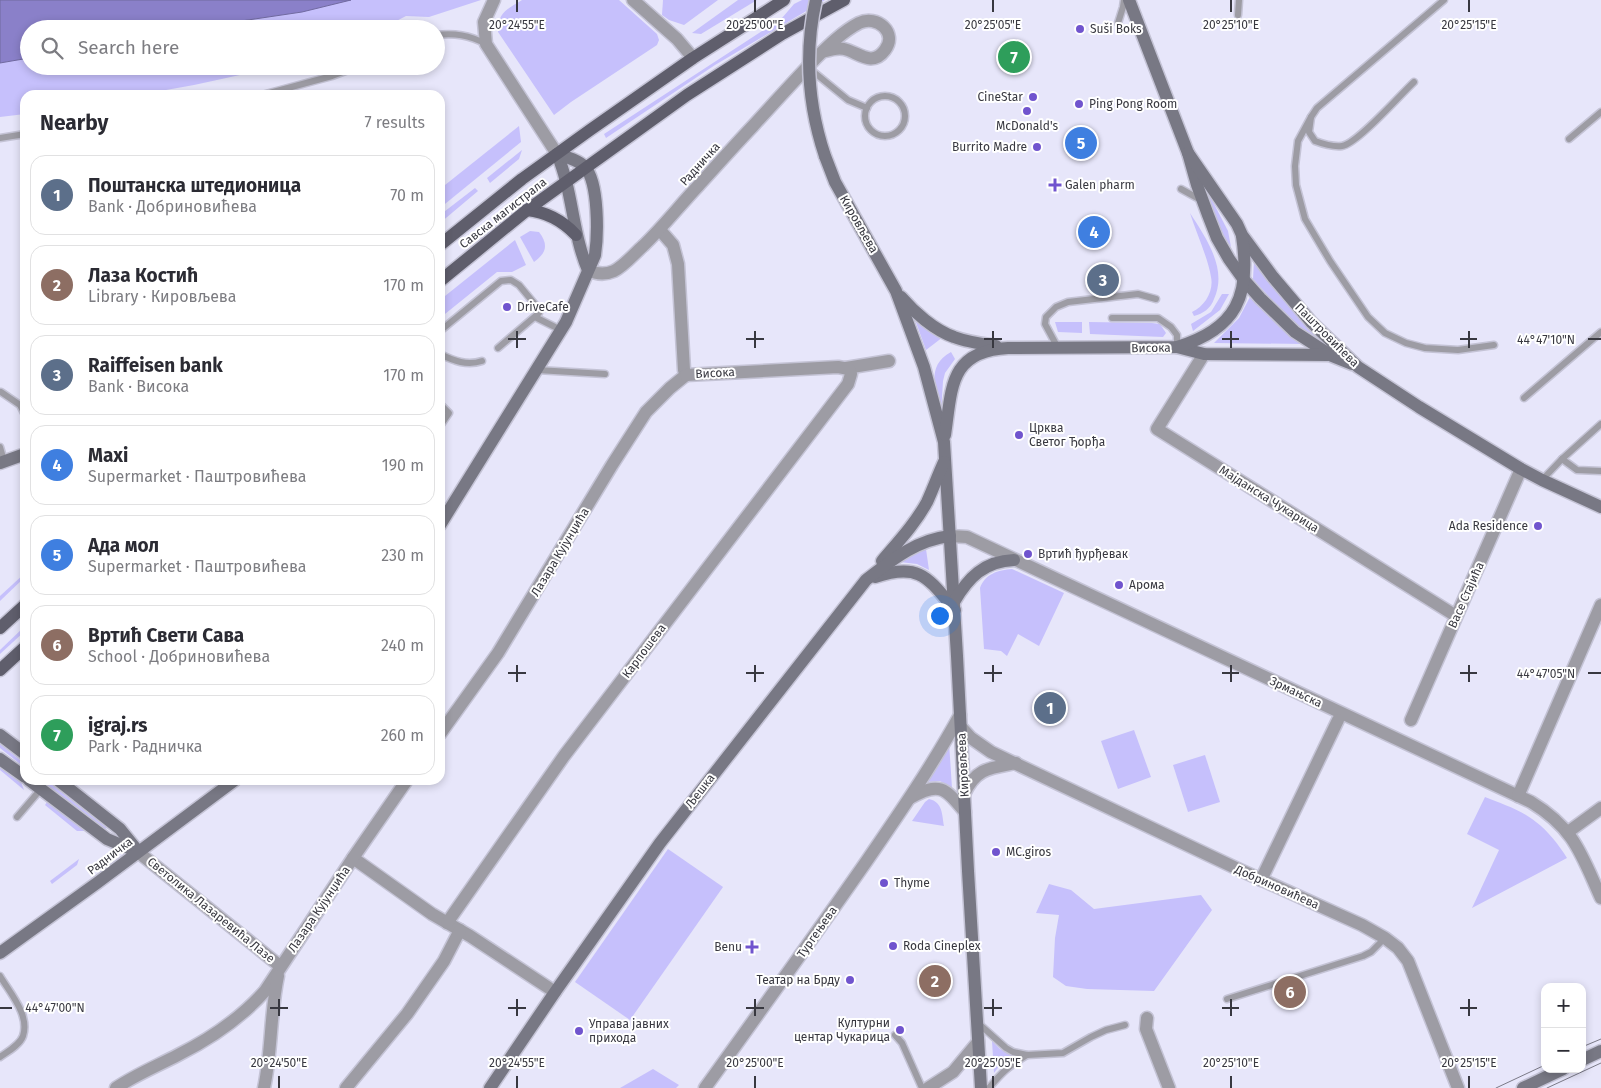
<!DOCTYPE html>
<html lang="en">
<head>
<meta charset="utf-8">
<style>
	body { margin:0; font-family:"Fira Sans",sans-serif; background:#f2f2f3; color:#2b2b33 }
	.controls { position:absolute; right:15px; bottom:15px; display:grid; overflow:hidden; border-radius:10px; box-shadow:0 2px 8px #0003 }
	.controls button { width:45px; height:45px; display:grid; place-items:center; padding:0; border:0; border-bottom:1px solid #e1e1e2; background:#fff; color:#2b2b33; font:25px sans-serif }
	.you { position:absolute; left:939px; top:615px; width:18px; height:18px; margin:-12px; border:4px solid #fff; border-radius:50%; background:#1a73e8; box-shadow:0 0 0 8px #1a73e833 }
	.badge { display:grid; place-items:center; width:32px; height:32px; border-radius:50%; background:#7054ce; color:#fff; font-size:16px; font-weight:700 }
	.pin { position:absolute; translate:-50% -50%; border:2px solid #fff; box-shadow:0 1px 5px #0006 }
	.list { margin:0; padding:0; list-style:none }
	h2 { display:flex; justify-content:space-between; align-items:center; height:65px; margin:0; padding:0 20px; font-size:21px }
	h2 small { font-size:16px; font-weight:400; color:#7c7c81 }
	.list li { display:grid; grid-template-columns:32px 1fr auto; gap:15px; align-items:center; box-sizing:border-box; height:80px; margin:0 10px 10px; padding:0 10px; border:1px solid #e1e1e2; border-radius:15px }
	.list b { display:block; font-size:19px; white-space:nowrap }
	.list p { margin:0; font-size:16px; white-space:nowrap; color:#7c7c81 }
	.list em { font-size:16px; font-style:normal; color:#7c7c81 }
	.icon { flex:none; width:28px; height:28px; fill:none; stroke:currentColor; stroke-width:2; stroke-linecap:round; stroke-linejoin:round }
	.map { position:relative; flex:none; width:1601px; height:1088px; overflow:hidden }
	.search { position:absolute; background:#fff; box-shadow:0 2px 8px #0003; left:20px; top:20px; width:425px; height:55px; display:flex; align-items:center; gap:12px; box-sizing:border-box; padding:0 18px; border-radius:28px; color:#7c7c81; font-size:19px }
	.panel { position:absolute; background:#fff; box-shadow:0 2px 8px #0003; left:20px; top:90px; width:425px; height:695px; border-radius:15px }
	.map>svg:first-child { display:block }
</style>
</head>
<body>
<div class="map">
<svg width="1601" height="1088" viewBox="0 0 1601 1088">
	<rect width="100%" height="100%" fill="#e7e6fa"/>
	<g fill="#c6c0fc">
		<path d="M 0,0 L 481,0 L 429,17 L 406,16 L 381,29 L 29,29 L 29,66 L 282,66 L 194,85 L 138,95 L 25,95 L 25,114 L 0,117 Z"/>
		<path d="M 522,0 L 619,0 L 657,34 L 659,40 L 657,45 L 571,102 L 554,115 L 498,32 C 497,12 508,9 522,0 Z"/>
		<path d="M 663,0 L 718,0 L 684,25 L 669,20 L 662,15 Z"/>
		<path d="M 738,0 L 757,0 L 701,34 L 692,33 Z"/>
		<path d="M 802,0 L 825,0 L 715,65 L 606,138 L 604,134 L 782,18 L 794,4 Z"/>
		<path d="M 519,126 L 521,142 L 440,208 L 440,189 Z"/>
		<path d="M 522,150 L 519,159 L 490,183 L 487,178 Z"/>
		<path d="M 1196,169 L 1228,231 L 1231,247 L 1221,232 Z"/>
		<path d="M 475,188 L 478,191 L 440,223 L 440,215 Z"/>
		<path d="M 1190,213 C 1206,238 1228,269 1214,299 C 1211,308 1203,314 1194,316 L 1192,312 C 1205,306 1214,291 1211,277 C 1208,258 1196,232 1190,213 Z"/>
		<path d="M 530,231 L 539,232 C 549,245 546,253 534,262 L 520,237 Z"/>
		<path d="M 515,240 L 526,265 L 512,272 L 497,272 L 440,318 L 440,303 L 445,296 Z"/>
		<path d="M 1254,261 C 1270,283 1286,304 1306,323 C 1318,335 1331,345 1344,356 L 1321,343 L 1289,319 L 1253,279 Z"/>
		<path d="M 1222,294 L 1229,294 L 1220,310 L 1193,331 L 1191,324 L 1211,312 Z"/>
		<path d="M 1251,295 L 1304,344 L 1214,343 L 1239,318 Z"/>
		<path d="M 914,317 L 943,337 L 926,350 Z"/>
		<path d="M 1055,322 L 1082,322 L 1082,333 L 1058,332 Z"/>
		<path d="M 1089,322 L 1152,323 L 1160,324 L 1166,333 L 1163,337 L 1090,334 Z"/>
		<path d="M 951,352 L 955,359 L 945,373 L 943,381 L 941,414 C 936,391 925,366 951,352 Z"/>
		<path d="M 926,549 L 929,570 L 917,564 L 900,562 Z"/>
		<path d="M 1012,569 L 1064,593 L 1039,646 L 1018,634 L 1007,656 L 1001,651 L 984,649 L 980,588 C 985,574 998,570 1012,569 Z"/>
		<path d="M 25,573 L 25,577 L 0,601 L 0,596 Z"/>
		<path d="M 25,626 L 25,631 L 0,654 L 0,650 Z"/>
		<path d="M 1134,730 L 1151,777 L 1118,789 L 1101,741 Z"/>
		<path d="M 949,742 L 952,788 L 940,781 L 926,782 Z"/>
		<path d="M 0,744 L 25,764 L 25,768 L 0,748 Z"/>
		<path d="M 1205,755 L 1220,802 L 1188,812 L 1173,765 Z"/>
		<path d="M 0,765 L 21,782 L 24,790 L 0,770 Z"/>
		<path d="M 41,780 L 46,780 L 107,828 L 103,830 Z"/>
		<path d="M 1485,797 C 1502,804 1522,810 1536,822 C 1548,831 1559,845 1567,858 L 1472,908 L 1499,850 L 1467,834 Z"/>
		<path d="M 929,799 C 943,802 942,815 944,826 L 912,821 L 925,802 Z"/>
		<path d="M 47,802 L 85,831 L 77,831 L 45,805 Z"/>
		<path d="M 668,849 L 723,887 L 630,1020 L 575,982 Z"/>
		<path d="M 79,859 L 77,865 L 52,884 L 50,881 Z"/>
		<path d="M 1049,884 L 1071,890 L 1094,909 L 1201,895 L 1212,910 L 1154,991 L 1087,989 L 1066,986 L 1053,977 L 1055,938 L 1059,915 L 1036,913 Z"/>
		<path d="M 992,1041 L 1000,1049 L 1015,1057 L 1000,1065 L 994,1073 Z"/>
		<path d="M 653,1069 L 679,1085 L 676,1088 L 620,1088 Z"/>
	</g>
	<path fill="#8a80c9" stroke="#716aa0" d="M 0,0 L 351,0 L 302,12 L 187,29 L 29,29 L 29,58 L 0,63 Z"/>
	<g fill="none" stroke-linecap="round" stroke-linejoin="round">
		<g stroke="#c4c3d5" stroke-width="9">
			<g id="lane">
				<path d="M 1238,15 L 1239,0"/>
				<path d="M 1118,23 L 1123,7 L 1124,0"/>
				<path d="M 436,35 C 455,33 469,35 486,44"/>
				<path d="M 810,69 L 848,100 L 867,108"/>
				<path d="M 1414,82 C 1400,95 1357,144 1342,146 C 1333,147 1323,144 1315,141 L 1309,132 L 1311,117 L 1317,108 L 1444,0"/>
				<path d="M 262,95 L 332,76 L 359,66"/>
				<circle cx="885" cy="116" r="20"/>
				<path d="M 1311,117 L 1298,141 L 1295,166 L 1296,185 L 1305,219 L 1330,261 L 1368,317 L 1385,333 L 1406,343 L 1425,348 L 1458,350 L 1494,345"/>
				<path d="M 0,138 L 25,134"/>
				<path d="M 1569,139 L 1601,112"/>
				<path d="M 1181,189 L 1201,200"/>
				<path d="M 535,317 L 561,330"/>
				<path d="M 1112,318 L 1158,318 L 1171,327 L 1177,335 L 1177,347"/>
				<path d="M 440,331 L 501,281 L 511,280 L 519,285 L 538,308 L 539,313 L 498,348"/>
				<path d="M 1058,348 L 1045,324 L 1046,317 L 1056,307 L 1068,302 L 1138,294 L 1156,299"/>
				<path d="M 440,354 C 454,361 467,366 482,361"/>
				<path d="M 537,370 L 605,374"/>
				<path d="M 1,392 L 20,405 L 25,415"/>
				<path d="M 1524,398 L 1601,332"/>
				<path d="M 440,404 L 449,413 L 440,426"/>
				<path d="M 0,447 L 4,461"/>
				<path d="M 1562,459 L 1577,470 L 1601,471"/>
				<path d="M 1542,480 L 1562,459 L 1601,424"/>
				<path d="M 17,817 L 41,789"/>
				<path d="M 0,976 C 10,993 30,1015 23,1036 C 20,1045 7,1052 0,1057"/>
				<path d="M 1227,999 L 1363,956 L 1371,952 L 1385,938"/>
				<path d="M 978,1023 L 1006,1048 L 1013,1052 L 1027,1055 L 1063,1053 L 1091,1037 L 1106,1030 L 1125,1025"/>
				<path d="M 895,1035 L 902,1043 L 922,1088"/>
				<path d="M 989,1088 C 1002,1072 1009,1066 1027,1055"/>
			</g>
		</g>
		<g stroke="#c4c3d5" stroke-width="15">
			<g id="street">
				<path d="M 494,0 L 484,22 L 486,44 L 557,154"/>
				<path d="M 633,0 L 677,39 L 693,58"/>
				<path d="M 660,230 L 673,245 L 678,264 L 684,370 L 686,375"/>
				<path d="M 588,270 C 596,274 605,275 614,271 C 624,266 634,254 643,246 C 663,227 680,205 699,185 C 717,165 735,145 753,126 C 773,104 794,81 815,59 C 828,46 842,32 859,23 C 877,14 898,33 885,50 C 872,68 858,52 844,49 C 837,47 829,50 822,52"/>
				<path d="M 1204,354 L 1157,429 L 1456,616"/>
				<path d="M 846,368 L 889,361"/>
				<path d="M 950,536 L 967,537 L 1531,802 C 1575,829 1581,854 1601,898"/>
				<path d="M 1411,720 L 1521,469"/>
				<path d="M 961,727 L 971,738 L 991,752 L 1240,870 L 1362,925 L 1385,938 L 1398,948 L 1408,961 L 1458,1088"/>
				<path d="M 440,734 L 498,653 L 612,465 L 646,412 L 670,388 L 686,375"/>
				<path d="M 964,794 C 976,768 990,768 1016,763"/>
				<path d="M 1518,796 L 1601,605"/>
				<path d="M 910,798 C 940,781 945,788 965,812"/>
				<path d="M 1568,832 L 1601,808"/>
				<path d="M 138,852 L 280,966"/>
				<path d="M 353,858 L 432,914 L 470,936 L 555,992"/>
				<path d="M 1261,880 L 1338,720"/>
				<path d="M 447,923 L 564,756 L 848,384 L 851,374 L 849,369 L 838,367 L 686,375"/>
				<path d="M 1147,1018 L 1146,1029 L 1169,1088"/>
				<path d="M 116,1088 C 135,1075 157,1066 178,1055 C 210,1039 241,1018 265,991 L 353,858 L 407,780"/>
				<path d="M 264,1088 C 272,1051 270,1013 278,976"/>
				<path d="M 346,1088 L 407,1014 L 444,961 L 460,930"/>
				<path d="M 705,1088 C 759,1013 813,938 866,862 C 899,814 932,766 960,715"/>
				<path d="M 928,1088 L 953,1072 L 978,1042"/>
			</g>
		</g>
		<g stroke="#c4c3d5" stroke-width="15">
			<g id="secondary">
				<path d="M 1129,0 L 1188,153 L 1197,185 L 1208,215 L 1217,238 L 1229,259 L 1244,280 L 1260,298 L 1295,332 L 1332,356 L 1352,364"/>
				<path d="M 1188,153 L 1237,224 L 1242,235 L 1273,277 L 1312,323 L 1358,367 L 1419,407 L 1521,469 L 1542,480 L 1601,507"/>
				<path d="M 557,154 C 573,191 572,233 588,270"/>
				<path d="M 825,156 L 835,182 L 896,291 L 924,367 L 944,442 L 957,656 L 968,871 L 981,1088"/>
				<path d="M 901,297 C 914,312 934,330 954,337 C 967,342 982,344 996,346"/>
				<path d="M 1177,347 L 1204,354 L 1328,355"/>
				<path d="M 945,435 C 952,388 949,351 1008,348 L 1177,347 C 1237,329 1251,295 1242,236"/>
				<path d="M 0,463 L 25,454"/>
				<path d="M 440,525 L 566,322 L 595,255 C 598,235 599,183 585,167 C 578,160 567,157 557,154"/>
				<path d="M 882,561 C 898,542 915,524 927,502 C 933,489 938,475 944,462"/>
				<path d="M 875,577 C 920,562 928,578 955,610"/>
				<path d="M 954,602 C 968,578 984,561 1014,560"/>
				<path d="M 0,735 L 25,754"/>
				<path d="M 0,759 L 25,777"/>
				<path d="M 29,780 L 107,839 L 138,852"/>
				<path d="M 58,780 L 120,829 L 137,850"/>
				<path d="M 0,953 L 97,883 L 235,780"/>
				<path d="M 1582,1060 L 1601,1051"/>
				<path d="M 490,1088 L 555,992 L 660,843 L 866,580 C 892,560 916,540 950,536"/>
				<path d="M 1523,1088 L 1563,1069"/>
			</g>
		</g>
		<g stroke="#c4c3d5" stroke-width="15">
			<g id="primary">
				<path d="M 527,210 C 547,212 562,220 576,235"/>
				<path d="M 440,245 L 522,179 L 590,130 L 693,58 L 784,0"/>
				<path d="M 440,281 L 527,210 L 687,95 L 782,34 L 844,0"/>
				<path d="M 0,628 L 25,605"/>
				<path d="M 0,670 L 25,647"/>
			</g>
		</g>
		<use href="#lane" stroke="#9d9ca4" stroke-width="6"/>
		<use href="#street" stroke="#9d9ca4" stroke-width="12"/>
		<use href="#secondary" stroke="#787884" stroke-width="12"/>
		<use href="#primary" stroke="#5f5e6c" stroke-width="12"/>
		<g stroke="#7b7a87" stroke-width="1">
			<path d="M 1582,1047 L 1601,1039"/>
			<path d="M 1496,1088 L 1545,1065"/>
			<path d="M 1547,1088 L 1601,1063"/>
		</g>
		<g stroke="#c4c3d5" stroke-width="15" stroke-linecap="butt">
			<path id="secondary-bridge" d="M 816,0 C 804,53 808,105 825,156"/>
		</g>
		<use href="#secondary-bridge" stroke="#787884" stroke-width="12"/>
	</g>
	<path fill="none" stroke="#383840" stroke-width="2" d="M 517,0 L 517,12M 755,0 L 755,12M 993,0 L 993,12M 1231,0 L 1231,12M 1469,0 L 1469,12M 517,331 L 517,348M 755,331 L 755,348M 993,331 L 993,348M 1231,331 L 1231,348M 1469,331 L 1469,348M 508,339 L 526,339M 746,339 L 764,339M 984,339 L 1002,339M 1222,339 L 1239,339M 1460,339 L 1477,339M 1588,339 L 1601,339M 517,665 L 517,682M 755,665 L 755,682M 993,665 L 993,682M 1231,665 L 1231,682M 1469,665 L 1469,682M 508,673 L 526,673M 746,673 L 764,673M 984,673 L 1002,673M 1222,673 L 1239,673M 1460,673 L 1477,673M 1588,673 L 1601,673M 279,999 L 279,1016M 517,999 L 517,1016M 755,999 L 755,1016M 993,999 L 993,1016M 1231,999 L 1231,1016M 1469,999 L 1469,1016M 0,1008 L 12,1008M 270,1008 L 288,1008M 508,1008 L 526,1008M 746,1008 L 764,1008M 984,1008 L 1002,1008M 1222,1008 L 1239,1008M 1460,1008 L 1477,1008M 279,1076 L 279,1088M 517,1076 L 517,1088M 755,1076 L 755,1088M 993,1076 L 993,1088M 1231,1076 L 1231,1088M 1469,1076 L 1469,1088"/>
	<g fill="#7054ce" stroke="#fff" stroke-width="2">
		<circle cx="1080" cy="29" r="5"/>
		<circle cx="1033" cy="97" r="5"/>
		<circle cx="1079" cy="104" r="5"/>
		<circle cx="1027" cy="111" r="5"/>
		<circle cx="1037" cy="147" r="5"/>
		<path d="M1052.5 177.5h5v5h5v5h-5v5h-5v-5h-5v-5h5z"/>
		<circle cx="507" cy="307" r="5"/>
		<circle cx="1019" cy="435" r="5"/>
		<circle cx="1538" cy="526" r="5"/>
		<circle cx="1028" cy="554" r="5"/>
		<circle cx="1119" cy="585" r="5"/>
		<circle cx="996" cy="852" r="5"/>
		<circle cx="884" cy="883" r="5"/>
		<circle cx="893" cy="946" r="5"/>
		<path d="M749.5 939.5h5v5h5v5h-5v5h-5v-5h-5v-5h5z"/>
		<circle cx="850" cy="980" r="5"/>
		<circle cx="900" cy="1030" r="5"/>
		<circle cx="579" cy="1031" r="5"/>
	</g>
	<g text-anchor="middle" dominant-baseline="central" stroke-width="4" stroke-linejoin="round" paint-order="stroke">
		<g font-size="12" fill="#383840" stroke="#fff" text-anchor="start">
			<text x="1090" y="29">Suši Boks</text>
			<text x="1023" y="97" text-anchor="end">CineStar</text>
			<text x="1089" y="104">Ping Pong Room</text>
			<text x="1027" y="126" text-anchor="middle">McDonald's</text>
			<text x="1027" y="147" text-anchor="end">Burrito Madre</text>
			<text x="1065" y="185">Galen pharm</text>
			<text x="517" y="307">DriveCafe</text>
			<text x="1029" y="428">Црква<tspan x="1029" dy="14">Светог Ђорђа</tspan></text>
			<text x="1528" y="526" text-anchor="end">Ada Residence</text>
			<text x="1038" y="554">Вртић ђурђевак</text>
			<text x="1129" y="585">Арома</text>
			<text x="1006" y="852">MC.giros</text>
			<text x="894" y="883">Thyme</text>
			<text x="903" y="946">Roda Cineplex</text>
			<text x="742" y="947" text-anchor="end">Benu</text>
			<text x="840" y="980" text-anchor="end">Театар на Брду</text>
			<text x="890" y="1023" text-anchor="end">Културни<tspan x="890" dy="14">центар Чукарица</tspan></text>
			<text x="589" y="1024">Управа јавних<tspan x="589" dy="14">прихода</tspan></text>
		</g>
		<g font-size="12" fill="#383840" stroke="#fff">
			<text transform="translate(700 164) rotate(-48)">Радничка</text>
			<text transform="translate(503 213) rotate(-38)">Савска магистрала</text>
			<text transform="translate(859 224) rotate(60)">Кировљева</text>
			<text transform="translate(1327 335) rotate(45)">Паштровићева</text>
			<text transform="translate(1151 348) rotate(-1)">Висока</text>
			<text transform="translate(715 373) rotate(-3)">Висока</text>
			<text transform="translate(1269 499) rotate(32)">Мајданска Чукарица</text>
			<text transform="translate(560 552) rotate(-59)">Лазара Кујунџића</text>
			<text transform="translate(1466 595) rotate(-66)">Васе Стајића</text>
			<text transform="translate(644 651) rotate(-53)">Карпошева</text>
			<text transform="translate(1296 692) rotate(25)">Зрмањска</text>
			<text transform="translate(963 765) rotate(-93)">Кировљева</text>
			<text transform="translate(700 791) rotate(-52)">Љешка</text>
			<text transform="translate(110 856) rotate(-37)">Радничка</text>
			<text transform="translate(1277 887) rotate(24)">Добриновићева</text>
			<text transform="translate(319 909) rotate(-56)">Лазара Кујунџића</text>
			<text transform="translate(211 910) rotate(39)">Светолика Лазаревића Лазе</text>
			<text transform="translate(817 932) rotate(-55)">Тургењева</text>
		</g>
	</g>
	<g font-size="12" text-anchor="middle" fill="#383840" stroke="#fff" stroke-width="4" stroke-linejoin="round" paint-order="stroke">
		<text x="517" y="29">20°24'55"E</text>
		<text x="755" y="29">20°25'00"E</text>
		<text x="993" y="29">20°25'05"E</text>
		<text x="1231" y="29">20°25'10"E</text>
		<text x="1469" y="29">20°25'15"E</text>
		<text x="1546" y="344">44°47'10"N</text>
		<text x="1546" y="678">44°47'05"N</text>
		<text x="55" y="1012">44°47'00"N</text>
		<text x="279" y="1067">20°24'50"E</text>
		<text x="517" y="1067">20°24'55"E</text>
		<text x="755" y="1067">20°25'00"E</text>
		<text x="993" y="1067">20°25'05"E</text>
		<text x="1231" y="1067">20°25'10"E</text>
		<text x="1469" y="1067">20°25'15"E</text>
	</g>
</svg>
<div class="controls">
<button>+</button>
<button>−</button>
</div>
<div class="you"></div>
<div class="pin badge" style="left:1050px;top:708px;background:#5c6f8a">1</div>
<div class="pin badge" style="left:935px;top:981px;background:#8d6e63">2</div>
<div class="pin badge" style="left:1103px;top:280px;background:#5c6f8a">3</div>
<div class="pin badge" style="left:1094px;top:232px;background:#3f7fe0">4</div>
<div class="pin badge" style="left:1081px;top:143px;background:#3f7fe0">5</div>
<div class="pin badge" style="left:1290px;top:992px;background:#8d6e63">6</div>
<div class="pin badge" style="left:1014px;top:57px;background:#2e9e5b">7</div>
<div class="search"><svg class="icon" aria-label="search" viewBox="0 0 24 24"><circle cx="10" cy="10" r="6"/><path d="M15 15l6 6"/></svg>Search here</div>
<section class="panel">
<h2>Nearby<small>7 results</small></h2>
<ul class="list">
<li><span class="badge" style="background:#5c6f8a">1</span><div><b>Поштанска штедионица</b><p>Bank · Добриновићева</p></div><em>70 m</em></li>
<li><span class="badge" style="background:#8d6e63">2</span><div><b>Лаза Костић</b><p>Library · Кировљева</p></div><em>170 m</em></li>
<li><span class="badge" style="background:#5c6f8a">3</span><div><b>Raiffeisen bank</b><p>Bank · Висока</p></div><em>170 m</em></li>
<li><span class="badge" style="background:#3f7fe0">4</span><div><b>Maxi</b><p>Supermarket · Паштровићева</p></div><em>190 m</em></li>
<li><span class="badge" style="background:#3f7fe0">5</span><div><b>Ада мол</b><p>Supermarket · Паштровићева</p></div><em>230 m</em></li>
<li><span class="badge" style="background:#8d6e63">6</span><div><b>Вртић Свети Сава</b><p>School · Добриновићева</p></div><em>240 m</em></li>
<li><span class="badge" style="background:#2e9e5b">7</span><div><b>igraj.rs</b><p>Park · Радничка</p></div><em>260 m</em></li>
</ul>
</section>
</div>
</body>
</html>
